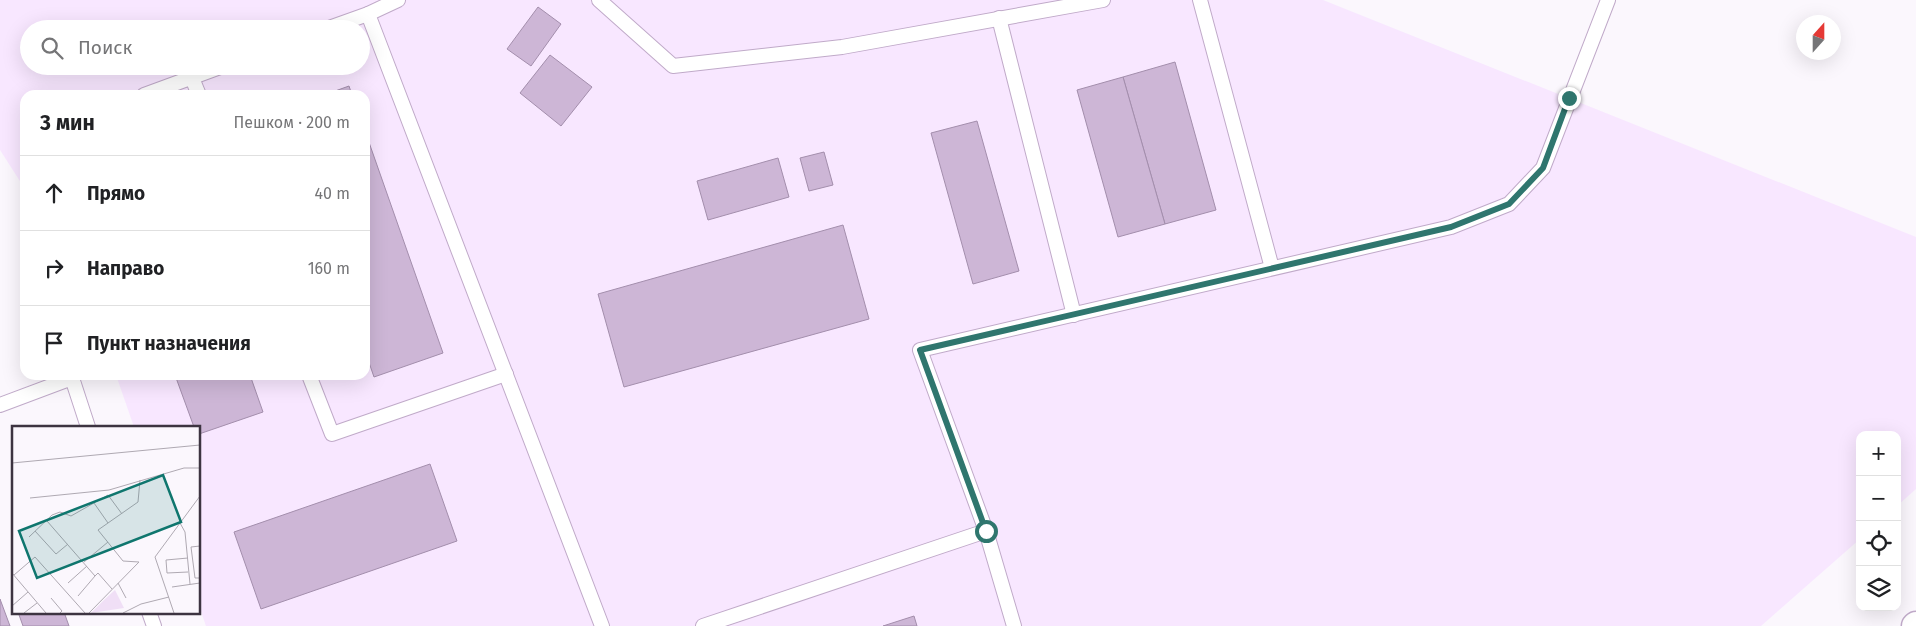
<!DOCTYPE html>
<html lang="ru">
<head>
<meta charset="utf-8">
<style>
	body { margin:0; font-family:"Fira Sans",sans-serif; background:#f2f2f2; color:#202124 }
	.controls { position:absolute; right:15px; bottom:15px; display:grid; overflow:hidden; border-radius:10px; box-shadow:0 5px 20px #0002 }
	.controls button { width:45px; height:45px; display:grid; place-items:center; padding:0; border:0; border-bottom:1px solid #e0e0e0; background:#fff; color:#202124; font:25px sans-serif }
	.compass { position:absolute; left:1796px; top:15px; width:45px; height:45px; border-radius:50%; background:#fff; box-shadow:0 5px 20px #0002; rotate:21deg }
	.stop { position:absolute; width:15px; height:15px; margin:-11px; border:4px solid #2f766e; border-radius:50%; background:#fff }
	.stop.end { background:#2f766e; border-color:#fff; box-shadow:0 1px 5px #0008 }
	.list { margin:0; padding:0; list-style:none }
	h2 { display:flex; justify-content:space-between; align-items:center; height:65px; margin:0; padding:0 20px; font-size:21px }
	h2 small { font-size:16px; font-weight:400; color:#757577 }
	.list li { display:grid; grid-template-columns:32px 1fr auto; gap:15px; align-items:center; box-sizing:border-box; height:75px; padding:0 20px; border-top:1px solid #e0e0e0 }
	.list b { display:block; font-size:19px; white-space:nowrap }
	.list em { font-size:16px; font-style:normal; color:#757577 }
	.icon { flex:none; width:28px; height:28px; fill:none; stroke:currentColor; stroke-width:2; stroke-linecap:round; stroke-linejoin:round }
	.map { position:relative; flex:none; width:1916px; height:626px; overflow:hidden }
	.search { position:absolute; background:#fff; box-shadow:0 5px 20px #0002; left:20px; top:20px; width:350px; height:55px; display:flex; align-items:center; gap:12px; box-sizing:border-box; padding:0 18px; border-radius:28px; color:#757577; font-size:19px }
	.panel { position:absolute; background:#fff; box-shadow:0 5px 20px #0002; left:20px; top:90px; width:350px; height:290px; border-radius:15px }
	.map>svg:first-child { display:block }
</style>
</head>
<body>
<div class="map">
<svg width="1916" height="626" viewBox="0 0 1916 626">
	<rect width="100%" height="100%" fill="#fbf7fd"/>
	<path fill="#f8e7ff" fill-rule="evenodd" d="M 0,0 L 1323,0 L 1916,237 L 1916,489 L 1897,506 L 1897,435 L 1860,435 L 1860,539 L 1761,626 L 206,626 L 199,606 L 199,427 L 134,427 L 116,375 L 365,375 L 365,95 L 25,95 L 25,189 L 0,150 ZM 29,29 L 361,29 L 361,66 L 29,66 Z"/>
	<g fill="#cdb6d6" stroke="#a38eac">
		<path d="M 538,7 L 561,24 L 531,66 L 507,49 Z"/>
		<path d="M 550,55 L 592,87 L 561,126 L 520,93 Z"/>
		<path d="M 1175,62 L 1216,210 L 1165,224 L 1123,77 Z"/>
		<path d="M 1123,77 L 1165,224 L 1118,237 L 1077,90 Z"/>
		<path d="M 349,86 L 352,95 L 324,95 Z"/>
		<path d="M 977,121 L 1019,271 L 973,284 L 931,133 Z"/>
		<path d="M 365,131 L 443,353 L 374,377 L 365,351 Z"/>
		<path d="M 824,152 L 833,185 L 809,191 L 800,158 Z"/>
		<path d="M 778,158 L 789,197 L 708,220 L 697,181 Z"/>
		<path d="M 843,225 L 869,319 L 624,387 L 598,294 Z"/>
		<path d="M 175,375 L 250,375 L 263,412 L 199,434 L 199,427 L 194,427 Z"/>
		<path d="M 430,464 L 457,541 L 261,609 L 234,532 Z"/>
		<path d="M 0,599 L 10,626 L 0,626 Z"/>
		<path d="M 18,612 L 64,612 L 69,626 L 23,626 Z"/>
		<path d="M 914,616 L 917,626 L 883,626 Z"/>
	</g>
	<g fill="none" stroke-linecap="round" stroke-linejoin="round">
		<g stroke="#c0aac9" stroke-width="16">
			<g id="lane">
				<path d="M 599,0 L 673,66 L 842,47 L 1103,0"/>
				<path d="M 1200,0 L 1272,268"/>
				<path d="M 368,14 L 602,626"/>
				<path d="M 999,18 L 1074,315"/>
				<path d="M 326,29 L 368,14 L 398,0"/>
				<path d="M 192,78 L 199,95"/>
				<path d="M 144,95 L 223,66"/>
				<path d="M 309,375 L 332,434 L 506,374"/>
				<path d="M 0,405 L 72,378 L 88,427"/>
				<path d="M 149,612 L 154,626"/>
				<path d="M 703,626 L 986,531"/>
				<path d="M 1014,626 L 986,531 L 920,350 L 1451,227 L 1509,204 L 1543,168 L 1608,0"/>
			</g>
		</g>
		<g stroke="#c0aac9" stroke-width="29">
			<path id="street" d="M 1915,626 L 1916,625"/>
		</g>
		<use href="#lane" stroke="#fff" stroke-width="14"/>
		<use href="#street" stroke="#fff" stroke-width="26"/>
	</g>
	<g fill="none" stroke-linecap="round" stroke-linejoin="round">
		<path stroke="#2f766e" stroke-width="6" d="M 986,531 L 920,350 L 1451,227 L 1509,204 L 1543,168 L 1569,98"/>
	</g>
	<g transform="translate(12 426)">
		<rect width="188" height="188" fill="#fbf7fd"/>
		<path d="M 103,164 L 112,182 L 79,187 L 92,174 Z" fill="#f0dff6"/>
		<path fill="none" stroke="#afa9b2" stroke-width="1" d="M 0,37 L 188,19M 18,72 L 97,64 L 172,42 L 188,42M 82,77 L 96,97M 35,95 L 83,150 L 86,147 L 100,163M 168,97 L 173,106 L 178,158M 23,105 L 44,128 L 56,118M 17,111 L 40,89 L 48,86 L 59,90 L 96,69 L 110,88M 188,120 L 179,121 L 183,152 L 188,152M 176,132 L 154,134 L 155,147 L 176,146M 72,136 L 96,116M 0,147 L 34,187M 2,149 L 23,131 L 73,187M 56,157 L 75,140M 106,157 L 114,172M 160,161 L 188,157M 66,170 L 83,150M 39,172 L 50,185 L 48,187M 0,180 L 16,166M 12,187 L 25,177M 77,187 L 127,136 L 111,135 L 86,104 L 126,76 L 128,54M 111,187 L 129,178 L 157,171M 162,187 L 143,131 L 188,70"/>
		<path fill="#0f766e" fill-opacity="0.15" stroke="#0f766e" stroke-width="2.5" d="M 151,49 L 169,96 L 25,152 L 7,105 Z"/>
		<rect width="188" height="188" fill="none" stroke="#3d3441" stroke-width="2.5"/>
	</g>
</svg>
<div class="controls">
<button>+</button>
<button>−</button>
<button><svg class="icon" aria-label="locate" viewBox="0 0 24 24"><circle cx="12" cy="12" r="6"/><path d="M12 2v4M12 18v4M2 12h4M18 12h4"/></svg></button>
<button><svg class="icon" aria-label="layers" viewBox="0 0 24 24"><path d="M12 4l9 5-9 5-9-5zM3 14l9 5 9-5"/></svg></button>
</div>
<svg class="compass" viewBox="-18 -18 36 36"><path d="M0-13l5 13h-10z" fill="#e53935"/><path d="M0 13l5-13h-10z" fill="#757577"/></svg>
<div class="stop" style="left:986px;top:531px"></div>
<div class="stop end" style="left:1569px;top:98px"></div>
<div class="search"><svg class="icon" aria-label="search" viewBox="0 0 24 24"><circle cx="10" cy="10" r="6"/><path d="M15 15l6 6"/></svg>Поиск</div>
<section class="panel">
<h2>3 мин<small>Пешком · 200 m</small></h2>
<ul class="list">
<li><svg class="icon" aria-label="ahead" viewBox="0 0 24 24"><path d="M12 20V5M6 11l6-6 6 6"/></svg><div><b>Прямо</b></div><em>40 m</em></li>
<li><svg class="icon" aria-label="right" viewBox="0 0 24 24"><path d="M7 20v-9h11M14 6l5 5-5 5"/></svg><div><b>Направо</b></div><em>160 m</em></li>
<li><svg class="icon" aria-label="arrive" viewBox="0 0 24 24"><path d="M6 21V4h12l-3 4 3 4H6"/></svg><div><b>Пункт назначения</b></div></li>
</ul>
</section>
</div>
</body>
</html>
